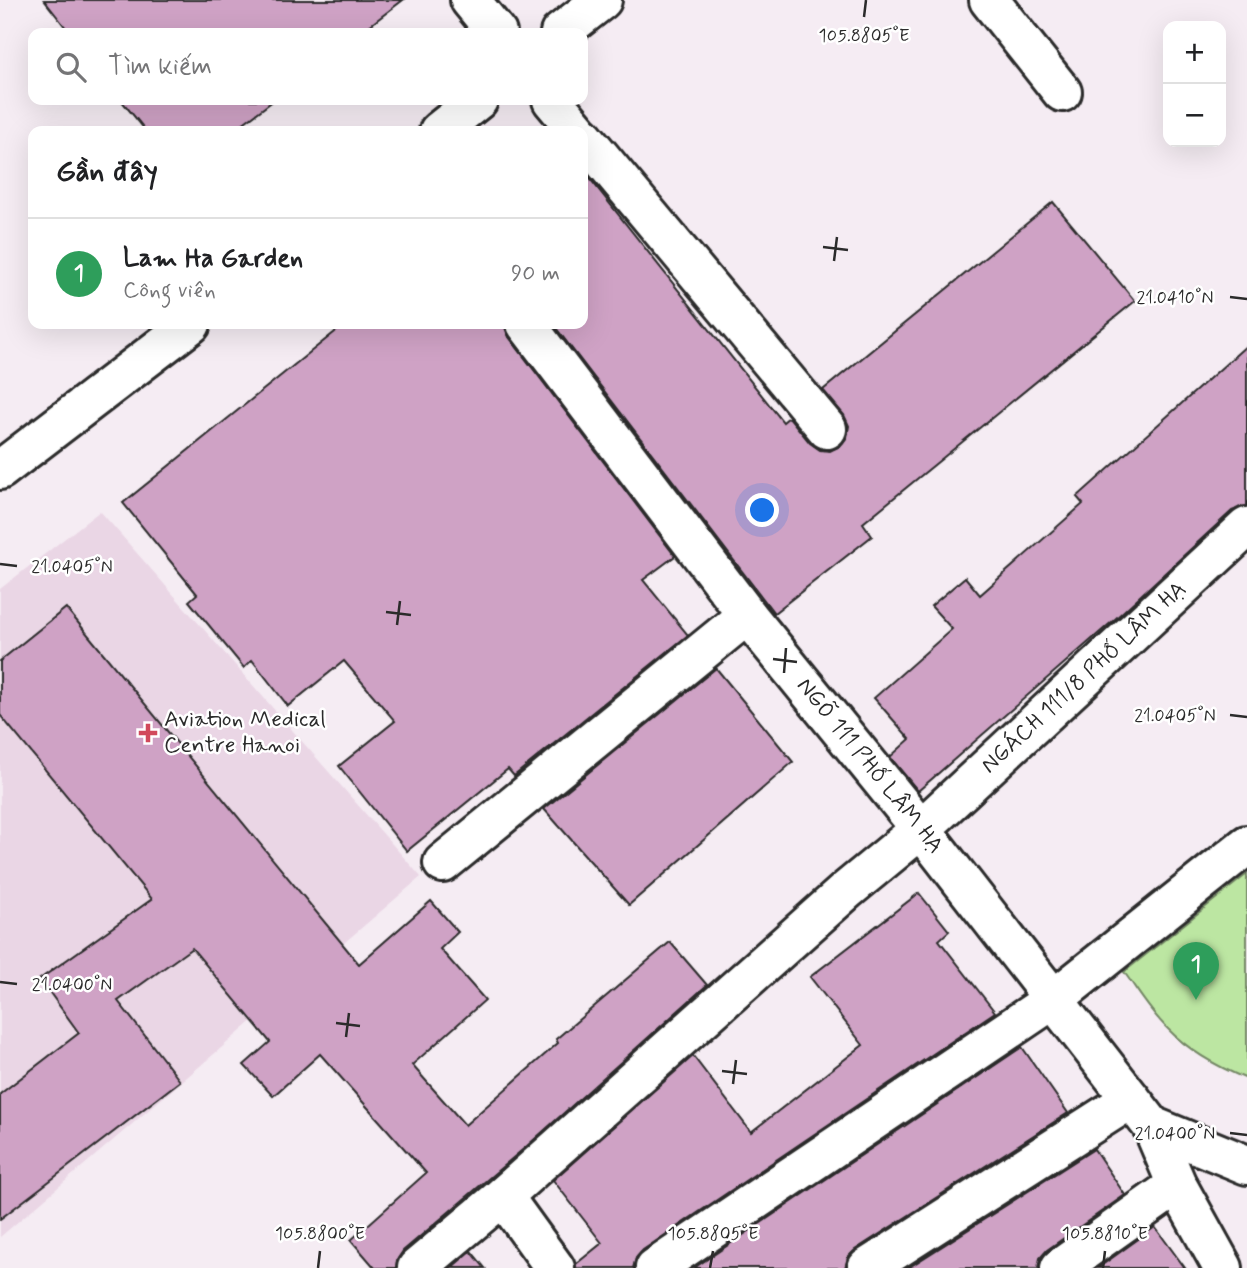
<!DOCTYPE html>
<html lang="vi">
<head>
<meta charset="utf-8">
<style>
	body { margin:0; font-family:Mynerve,sans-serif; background:#f2f2f2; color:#202124 }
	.controls { position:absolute; right:21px; top:21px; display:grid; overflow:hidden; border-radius:14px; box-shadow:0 7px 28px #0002 }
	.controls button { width:63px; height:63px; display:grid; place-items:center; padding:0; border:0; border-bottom:2px solid #e0e0e0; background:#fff; color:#202124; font:35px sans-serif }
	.you { position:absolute; left:763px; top:511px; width:24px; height:24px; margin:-18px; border:5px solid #fff; border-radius:50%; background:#1a73e8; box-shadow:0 0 0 10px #1a73e833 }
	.badge { display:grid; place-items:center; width:46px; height:46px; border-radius:50%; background:#0f766e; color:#fff; font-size:23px; font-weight:700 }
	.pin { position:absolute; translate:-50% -58px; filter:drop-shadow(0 2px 4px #0008) }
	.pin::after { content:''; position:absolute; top:37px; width:24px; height:21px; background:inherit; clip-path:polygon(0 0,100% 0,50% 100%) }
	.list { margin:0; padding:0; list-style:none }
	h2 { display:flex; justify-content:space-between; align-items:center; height:91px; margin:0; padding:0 28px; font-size:30px }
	h2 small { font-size:23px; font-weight:400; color:#757577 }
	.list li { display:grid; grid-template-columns:46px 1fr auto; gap:21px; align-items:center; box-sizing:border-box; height:112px; padding:0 28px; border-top:2px solid #e0e0e0 }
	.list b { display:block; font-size:26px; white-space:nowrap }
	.list p { margin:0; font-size:23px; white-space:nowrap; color:#757577 }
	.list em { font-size:23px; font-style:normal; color:#757577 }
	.icon { flex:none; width:38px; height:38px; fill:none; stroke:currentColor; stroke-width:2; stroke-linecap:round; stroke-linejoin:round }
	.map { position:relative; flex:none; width:1247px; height:1268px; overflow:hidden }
	.search { position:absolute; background:#fff; box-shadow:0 7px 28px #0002; left:28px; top:28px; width:560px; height:77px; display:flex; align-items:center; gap:18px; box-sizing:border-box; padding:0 24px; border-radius:14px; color:#757577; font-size:26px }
	.panel { position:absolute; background:#fff; box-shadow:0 7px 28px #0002; left:28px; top:126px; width:560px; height:203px; border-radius:14px }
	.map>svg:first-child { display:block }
</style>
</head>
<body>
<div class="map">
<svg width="1247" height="1268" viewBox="0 0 1247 1268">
	<rect width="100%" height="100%" fill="#f5ecf3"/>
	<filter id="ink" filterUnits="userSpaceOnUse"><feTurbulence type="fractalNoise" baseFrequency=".0143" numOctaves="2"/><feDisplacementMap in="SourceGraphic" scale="14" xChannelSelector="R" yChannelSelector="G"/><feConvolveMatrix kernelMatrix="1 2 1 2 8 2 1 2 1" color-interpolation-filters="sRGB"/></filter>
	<g filter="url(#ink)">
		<path fill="#ead6e5" d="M 100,511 L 421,877 L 0,1237 L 0,589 Z"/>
		<path fill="#bce6a2" stroke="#748866" stroke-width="2" d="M 1247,874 L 1247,1079 C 1218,1067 1190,1052 1168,1029 C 1151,1013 1138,991 1124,972 Z"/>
		<g fill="#cfa2c5" stroke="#2b2b2b" stroke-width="2">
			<path d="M 44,0 L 403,0 L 360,33 L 70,33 Z"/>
			<path d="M 121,100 L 274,100 L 233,131 L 146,131 Z"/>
			<path d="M 583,170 L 783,422 L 789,417 L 810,443 L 820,450 L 830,451 L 840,446 L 847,437 L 849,426 L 844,415 L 823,390 L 1053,202 L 1135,301 L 863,523 L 872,536 L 774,613 L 553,324 L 583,324 Z"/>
			<path d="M 345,324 L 505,324 L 509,337 L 675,556 L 643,580 L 688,635 L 514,776 L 508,769 L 407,851 L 339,766 L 395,721 L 344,661 L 288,706 L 252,660 L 244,668 L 189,601 L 197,594 L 123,503 Z"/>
			<path d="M 1247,345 L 1247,506 L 1232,511 L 1114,620 L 918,791 L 890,757 L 910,739 L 874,698 L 952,629 L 931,606 L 965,577 L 980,595 L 1083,504 L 1077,497 Z"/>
			<path d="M 66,608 L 359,964 L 431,901 L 458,932 L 440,949 L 485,1000 L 412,1065 L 465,1125 L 558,1043 L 556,1039 L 670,942 L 707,985 L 527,1146 L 403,1251 L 397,1260 L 396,1268 L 375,1268 L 351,1240 L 426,1173 L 320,1054 L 273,1096 L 244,1065 L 270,1042 L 192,948 L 118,1001 L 180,1081 L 0,1219 L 0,1094 L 79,1033 L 40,979 L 152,899 L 0,715 L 0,661 Z"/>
			<path d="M 716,668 L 793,762 L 629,905 L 544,809 Z"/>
			<path d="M 919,893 L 949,931 L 939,940 L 995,1012 L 643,1250 L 636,1258 L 633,1268 L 576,1268 L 576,1264 L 602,1243 L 553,1180 L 693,1056 L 751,1132 L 863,1045 L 810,977 Z"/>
			<path d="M 1022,1047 L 1068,1113 L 855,1250 L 848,1257 L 845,1268 L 694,1268 Z"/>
			<path d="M 1094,1149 L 1125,1195 L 1047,1250 L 1040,1258 L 1038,1268 L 908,1268 Z"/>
			<path d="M 1155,1227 L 1185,1268 L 1098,1268 Z"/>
			<path d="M 471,1251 L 485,1268 L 451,1268 Z"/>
		</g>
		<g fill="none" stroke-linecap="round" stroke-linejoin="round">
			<g stroke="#2b2b2b" stroke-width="44">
				<g id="minor">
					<path d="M 470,0 L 497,33"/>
					<path d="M 989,0 L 1062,92"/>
					<path d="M 560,33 L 602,0"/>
					<path d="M 552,100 L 578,131"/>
					<path d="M 439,131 L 478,100"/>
					<path d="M 583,136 L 827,429"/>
					<path id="s1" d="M 526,324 L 747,615 L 921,829 L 1152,1126 L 1247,1165"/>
					<path d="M 0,470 L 191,324"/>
					<path d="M 443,863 L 747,615"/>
					<path d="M 1152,1126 L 1177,1185 L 1223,1268"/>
					<path d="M 503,1196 L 555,1268"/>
					<path id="s2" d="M 417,1268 L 503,1196 L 847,890 L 921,829 L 1247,527"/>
					<path d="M 655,1268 L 1054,999 L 1247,845"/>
					<path d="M 867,1268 L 1131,1099"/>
					<path d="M 1060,1268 L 1177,1185"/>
				</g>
			</g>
			<use href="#minor" stroke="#fff" stroke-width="38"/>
		</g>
	</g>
	<path fill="none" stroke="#2b2b2b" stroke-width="2.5" d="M 864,17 L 866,0M 823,247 L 848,250M 834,261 L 837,237M 1230,297 L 1247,299M 0,564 L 17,566M 386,612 L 411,615M 397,625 L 400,601M 773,659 L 797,662M 784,673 L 786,648M 1230,715 L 1247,717M 0,982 L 17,984M 336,1023 L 360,1026M 346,1037 L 349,1013M 722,1071 L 747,1074M 733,1084 L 736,1060M 1230,1133 L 1247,1135M 318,1268 L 320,1251M 710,1268 L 713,1251M 1103,1268 L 1105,1251"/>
	<path fill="#d1495b" stroke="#fff" stroke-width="2.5" d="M144.5 722.5h7v7h7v7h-7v7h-7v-7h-7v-7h7z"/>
	<g text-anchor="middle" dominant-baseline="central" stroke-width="5" stroke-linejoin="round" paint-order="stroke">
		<g font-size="23" fill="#2b2b2b" stroke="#fff">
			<text stroke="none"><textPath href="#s2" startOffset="891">NGÁCH 111/8 PHỐ LÂM HẠ</textPath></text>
			<text stroke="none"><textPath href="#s1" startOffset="560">NGÕ 111 PHỐ LÂM HẠ</textPath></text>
		</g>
		<g font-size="23" fill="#2b2b2b" stroke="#fff" text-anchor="start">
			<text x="164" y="720">Aviation Medical<tspan x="164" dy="26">Centre Hanoi</tspan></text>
		</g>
	</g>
	<g font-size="18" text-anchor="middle" fill="#2b2b2b" stroke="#fff" stroke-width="5" stroke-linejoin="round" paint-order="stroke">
		<text x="864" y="41">105.8805°E</text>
		<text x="1175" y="303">21.0410°N</text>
		<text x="72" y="572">21.0405°N</text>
		<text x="1175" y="721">21.0405°N</text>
		<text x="72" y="990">21.0400°N</text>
		<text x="1175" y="1139">21.0400°N</text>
		<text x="320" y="1239">105.8800°E</text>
		<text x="713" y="1239">105.8805°E</text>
		<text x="1105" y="1239">105.8810°E</text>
	</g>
</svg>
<div class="controls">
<button>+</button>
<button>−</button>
</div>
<div class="you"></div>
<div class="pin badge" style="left:1196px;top:1000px;background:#2e9e5b">1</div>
<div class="search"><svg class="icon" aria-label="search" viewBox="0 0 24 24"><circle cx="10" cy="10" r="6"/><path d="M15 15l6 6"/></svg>Tìm kiếm</div>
<section class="panel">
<h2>Gần đây<small></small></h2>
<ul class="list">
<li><span class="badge" style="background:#2e9e5b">1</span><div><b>Lam Ha Garden</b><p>Công viên</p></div><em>90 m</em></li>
</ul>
</section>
</div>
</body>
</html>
